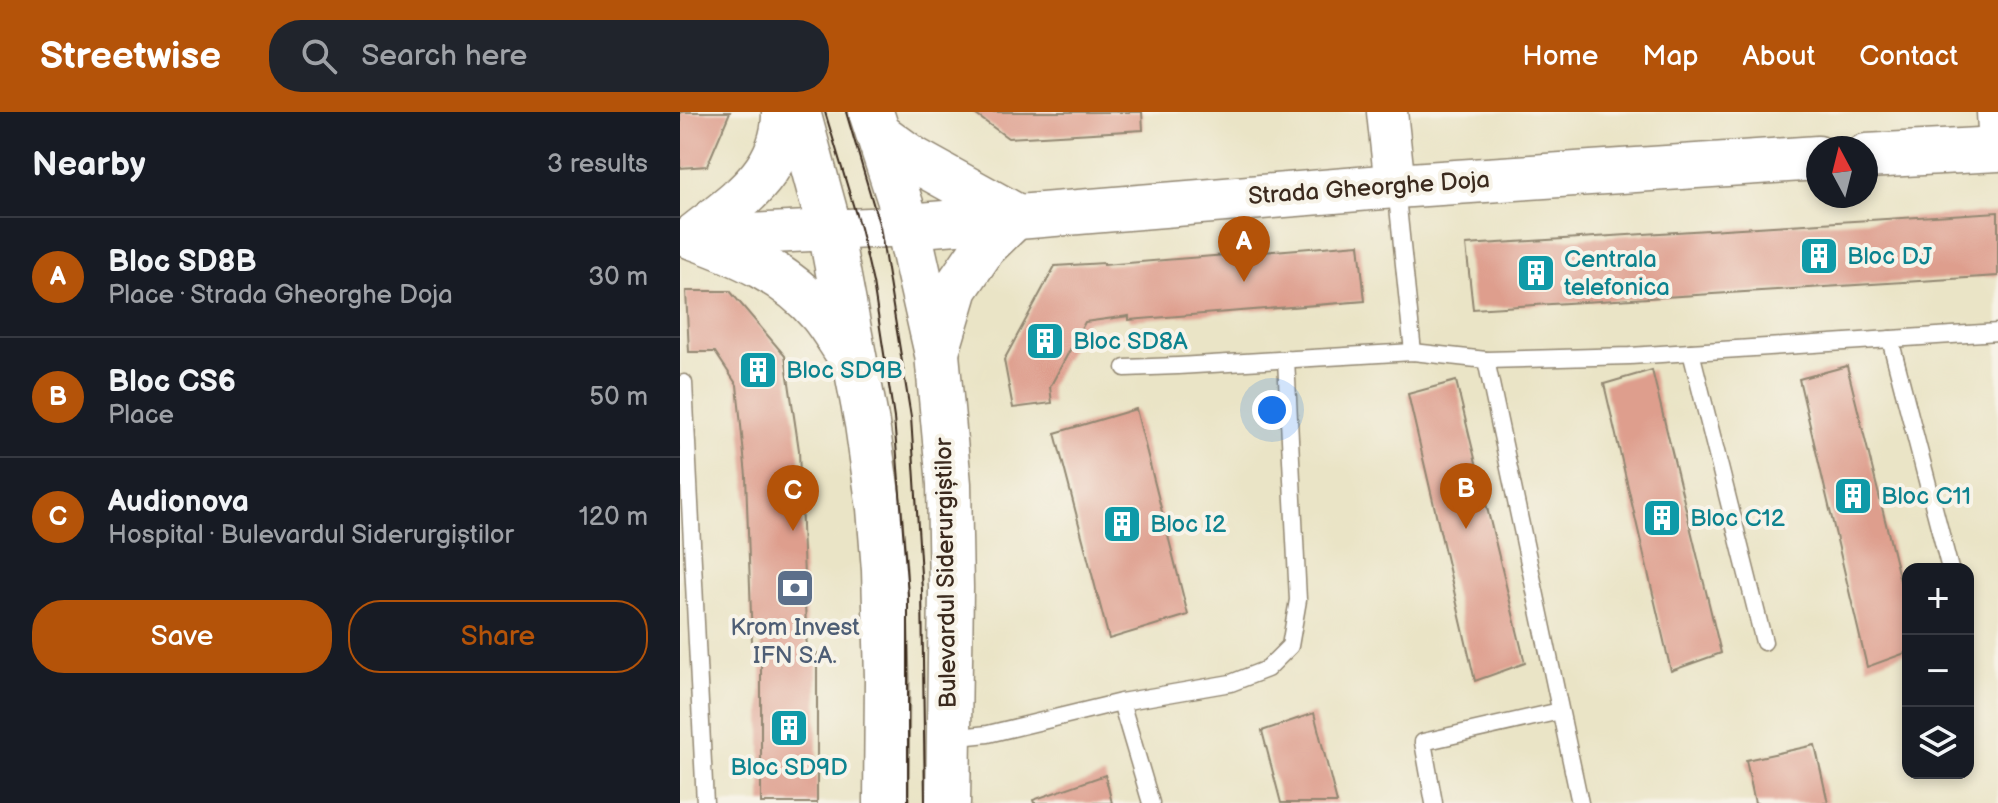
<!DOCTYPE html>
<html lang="en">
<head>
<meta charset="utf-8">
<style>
	body { margin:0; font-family:"Balsamiq Sans",sans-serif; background:#20242c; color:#f1f3f6 }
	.controls { position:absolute; right:24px; bottom:24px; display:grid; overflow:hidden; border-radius:16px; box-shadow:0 4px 12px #0003 }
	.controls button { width:72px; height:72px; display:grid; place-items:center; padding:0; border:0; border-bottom:2px solid #363941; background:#171b24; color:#f1f3f6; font:40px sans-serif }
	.compass { position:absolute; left:1126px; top:24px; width:72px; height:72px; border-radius:50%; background:#171b24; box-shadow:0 4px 12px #0003; rotate:353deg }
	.you { position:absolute; left:592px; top:298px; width:28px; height:28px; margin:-20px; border:6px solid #fff; border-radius:50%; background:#1a73e8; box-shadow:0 0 0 12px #1a73e833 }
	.badge { display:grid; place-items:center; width:52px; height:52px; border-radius:50%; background:#b45309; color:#fff; font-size:26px; font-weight:700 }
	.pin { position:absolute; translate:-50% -66px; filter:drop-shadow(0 2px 4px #0008) }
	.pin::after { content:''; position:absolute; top:42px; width:28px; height:24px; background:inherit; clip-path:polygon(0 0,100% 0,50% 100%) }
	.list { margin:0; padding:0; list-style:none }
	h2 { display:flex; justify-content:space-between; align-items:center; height:104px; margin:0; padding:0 32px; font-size:34px }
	h2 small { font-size:26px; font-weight:400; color:#9ea1a6 }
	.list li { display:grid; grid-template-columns:52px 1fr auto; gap:24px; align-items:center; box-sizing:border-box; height:120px; padding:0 32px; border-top:2px solid #363941 }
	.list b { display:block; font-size:30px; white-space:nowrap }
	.list p { margin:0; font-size:26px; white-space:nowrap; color:#9ea1a6 }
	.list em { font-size:26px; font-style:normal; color:#9ea1a6 }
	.actions { display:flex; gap:16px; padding:24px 32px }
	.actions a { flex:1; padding:18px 0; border:2px solid #b45309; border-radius:32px; text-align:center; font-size:28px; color:#b45309 }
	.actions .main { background:#b45309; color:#fff }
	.icon { flex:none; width:44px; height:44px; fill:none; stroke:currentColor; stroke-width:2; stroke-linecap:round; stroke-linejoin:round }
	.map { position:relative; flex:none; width:1318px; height:691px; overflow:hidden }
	header { display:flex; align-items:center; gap:48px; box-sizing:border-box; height:112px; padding:0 40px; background:#b45309; color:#fff }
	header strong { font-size:38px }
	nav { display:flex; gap:44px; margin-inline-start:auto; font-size:28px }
	.search { width:560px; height:72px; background:#20242c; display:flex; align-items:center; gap:20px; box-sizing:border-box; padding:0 28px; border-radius:32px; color:#9ea1a6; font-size:30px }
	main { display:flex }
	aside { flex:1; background:#171b24 }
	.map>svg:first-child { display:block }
</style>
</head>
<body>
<header>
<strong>Streetwise</strong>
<div class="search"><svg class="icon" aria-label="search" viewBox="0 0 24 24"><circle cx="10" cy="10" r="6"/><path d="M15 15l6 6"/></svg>Search here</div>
<nav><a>Home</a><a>Map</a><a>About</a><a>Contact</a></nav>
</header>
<main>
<aside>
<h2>Nearby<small>3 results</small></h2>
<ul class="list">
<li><span class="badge">A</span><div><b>Bloc SD8B</b><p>Place · Strada Gheorghe Doja</p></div><em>30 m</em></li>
<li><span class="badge">B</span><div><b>Bloc CS6</b><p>Place</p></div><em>50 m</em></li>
<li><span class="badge">C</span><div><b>Audionova</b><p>Hospital · Bulevardul Siderurgiștilor</p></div><em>120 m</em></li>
</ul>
<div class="actions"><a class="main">Save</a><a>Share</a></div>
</aside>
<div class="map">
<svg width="1318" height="691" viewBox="0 0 1318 691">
	<rect width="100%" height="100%" fill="#f7f3e8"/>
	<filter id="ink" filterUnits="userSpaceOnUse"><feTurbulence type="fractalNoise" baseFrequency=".0125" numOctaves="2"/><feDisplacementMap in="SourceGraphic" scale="16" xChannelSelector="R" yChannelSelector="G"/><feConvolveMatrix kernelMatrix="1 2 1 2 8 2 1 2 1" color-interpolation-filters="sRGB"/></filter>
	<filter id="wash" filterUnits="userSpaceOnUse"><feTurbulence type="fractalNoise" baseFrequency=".006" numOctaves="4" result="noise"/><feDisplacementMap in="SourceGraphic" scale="32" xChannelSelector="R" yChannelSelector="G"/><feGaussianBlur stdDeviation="1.8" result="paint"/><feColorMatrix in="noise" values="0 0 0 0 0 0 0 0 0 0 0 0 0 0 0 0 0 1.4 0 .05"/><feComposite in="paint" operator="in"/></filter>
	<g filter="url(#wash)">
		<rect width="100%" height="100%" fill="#eae4c6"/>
		<g id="blocks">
			<g fill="#de9e8d">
				<path d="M 0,0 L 50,0 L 27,54 L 0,56 Z"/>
				<path d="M 292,0 L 462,0 L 463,18 L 328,26 Z"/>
				<path d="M 1318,100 L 1318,164 L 793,197 L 786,133 Z"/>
				<path d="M 679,132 L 685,189 L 449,208 L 449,204 L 405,210 L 370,275 L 372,291 L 333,296 L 324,248 L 375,154 L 424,151 L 424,153 Z"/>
				<path d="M 6,179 L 50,179 L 105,244 L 119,338 L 127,541 L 137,541 L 137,691 L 81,691 L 81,530 L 72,530 L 66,364 L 57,273 L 35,240 L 9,240 Z"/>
				<path d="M 1167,254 L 1228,501 L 1228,540 L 1187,555 L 1119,267 Z"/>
				<path d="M 972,258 L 1041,541 L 991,559 L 924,272 Z"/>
				<path d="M 776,269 L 845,551 L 795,569 L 728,282 Z"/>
				<path d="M 456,297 L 508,503 L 429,527 L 375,321 Z"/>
				<path d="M 634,601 L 657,691 L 601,691 L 582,619 Z"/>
				<path d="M 1135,633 L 1148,691 L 1075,691 L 1066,648 Z"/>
				<path d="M 425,663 L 432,691 L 354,691 L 353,688 Z"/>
			</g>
		</g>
	</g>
	<g filter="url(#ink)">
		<use href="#blocks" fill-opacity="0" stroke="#928772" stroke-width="2"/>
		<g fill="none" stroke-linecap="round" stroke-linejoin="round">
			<g stroke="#928772" stroke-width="19">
				<g id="service">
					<path d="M 716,75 L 733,240"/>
					<path d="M 1210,227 L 1270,457"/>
					<path d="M 1011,240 L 1084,530"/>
					<path d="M 806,248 L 900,691"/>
					<path d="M 445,256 L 498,254 L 733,240 L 806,248 L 950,244 L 1318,220"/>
					<path d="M 4,271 L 25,691"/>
					<path d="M 441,590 L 471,691"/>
					<path d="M 269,626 L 308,622 L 441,590 L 551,571 L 587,557 L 610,534 L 618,488 L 606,247"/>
					<path d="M 754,691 L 743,630 L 880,599"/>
				</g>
			</g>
			<g stroke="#928772" stroke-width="35">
				<path id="minor" d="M 1313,0 L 1315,37"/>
			</g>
			<g stroke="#928772" stroke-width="43">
				<g id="tertiary">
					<path d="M 707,0 L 715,74"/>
					<path d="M 12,125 L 228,114"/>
				</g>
			</g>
			<g stroke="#928772" stroke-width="47">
				<g id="secondary">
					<path d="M 1186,44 L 1318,37"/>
					<path d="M 228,114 L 715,74 L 1138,46"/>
				</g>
			</g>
			<g stroke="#928772" stroke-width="47">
				<g id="primary">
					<path d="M 118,0 L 150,118 L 187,312 L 199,396 L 204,458 L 207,566 L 206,691"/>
					<path d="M 191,0 L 228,114 L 257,242 L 269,372 L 271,476 L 268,691"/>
					<path d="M 200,23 L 233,47 L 336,104 L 304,135 L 276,176 L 257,240"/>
					<path d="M 13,125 C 60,142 107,162 141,202 C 151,214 160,230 169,243"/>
					<path d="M 13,125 C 55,91 105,61 104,0"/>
				</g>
			</g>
			<use href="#service" stroke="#fff" stroke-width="16"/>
			<use href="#minor" stroke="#fff" stroke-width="32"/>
			<use href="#tertiary" stroke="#fff" stroke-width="40"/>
			<use href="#secondary" stroke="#fff" stroke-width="44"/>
			<use href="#primary" stroke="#fff" stroke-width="44"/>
			<g stroke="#3b2a1e" stroke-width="2">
				<path d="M 145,0 L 180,116 L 193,171 L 214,306 L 228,482 L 228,691"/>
				<path d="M 166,0 L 200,115 L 231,305 L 242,478 L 245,691"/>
			</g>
		</g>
	</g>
	<defs>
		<g id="building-square" transform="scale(2)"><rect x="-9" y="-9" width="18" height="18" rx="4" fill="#0f9aa8" stroke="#f7f3e8"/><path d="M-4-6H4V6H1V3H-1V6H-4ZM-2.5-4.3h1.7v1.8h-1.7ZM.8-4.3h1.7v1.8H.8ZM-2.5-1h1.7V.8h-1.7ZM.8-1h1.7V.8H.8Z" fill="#fff"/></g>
		<g id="bank-square" transform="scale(2)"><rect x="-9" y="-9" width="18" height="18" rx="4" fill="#5c6f8a" stroke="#f7f3e8"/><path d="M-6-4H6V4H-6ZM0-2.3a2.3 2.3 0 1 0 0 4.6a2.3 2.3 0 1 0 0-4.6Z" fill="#fff"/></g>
	</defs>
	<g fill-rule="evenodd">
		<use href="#building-square" x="1139" y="144"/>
		<use href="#building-square" x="856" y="161"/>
		<use href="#building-square" x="365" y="229"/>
		<use href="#building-square" x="78" y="258"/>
		<use href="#building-square" x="1173" y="384"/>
		<use href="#building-square" x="982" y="406"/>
		<use href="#building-square" x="442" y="412"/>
		<use href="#bank-square" x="115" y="476"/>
		<use href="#building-square" x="109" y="616"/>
	</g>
	<g text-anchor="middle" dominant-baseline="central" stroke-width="8" stroke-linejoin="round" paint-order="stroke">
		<g font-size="24" fill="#3b2a1e" stroke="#f7f3e8">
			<text transform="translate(689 76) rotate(-4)">Strada Gheorghe Doja</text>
			<text transform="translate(266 461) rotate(-91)">Bulevardul Siderurgiștilor</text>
		</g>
		<g font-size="24" fill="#0d838f" stroke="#f7f3e8" text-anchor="start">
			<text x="1167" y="144">Bloc DJ</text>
			<text x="884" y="147">Centrala<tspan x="884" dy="28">telefonica</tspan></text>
			<text x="393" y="229">Bloc SD8A</text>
			<text x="106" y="258">Bloc SD9B</text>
			<text x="1201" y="384">Bloc C11</text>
			<text x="1010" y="406">Bloc C12</text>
			<text x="470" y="412">Bloc I2</text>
			<text x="109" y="655" text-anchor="middle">Bloc SD9D</text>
		</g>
		<g font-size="24" fill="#4e5e75" stroke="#f7f3e8">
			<text x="115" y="515">Krom Invest<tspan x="115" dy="28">IFN S.A.</tspan></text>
		</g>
	</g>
</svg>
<div class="controls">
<button>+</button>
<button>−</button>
<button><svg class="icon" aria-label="layers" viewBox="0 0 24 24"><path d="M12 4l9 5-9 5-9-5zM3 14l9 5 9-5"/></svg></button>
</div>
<svg class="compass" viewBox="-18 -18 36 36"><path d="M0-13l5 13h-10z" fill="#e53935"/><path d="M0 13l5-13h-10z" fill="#9ea1a6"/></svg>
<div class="you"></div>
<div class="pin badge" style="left:564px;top:170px">A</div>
<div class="pin badge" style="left:786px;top:417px">B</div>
<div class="pin badge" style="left:113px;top:419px">C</div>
</div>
</main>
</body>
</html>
